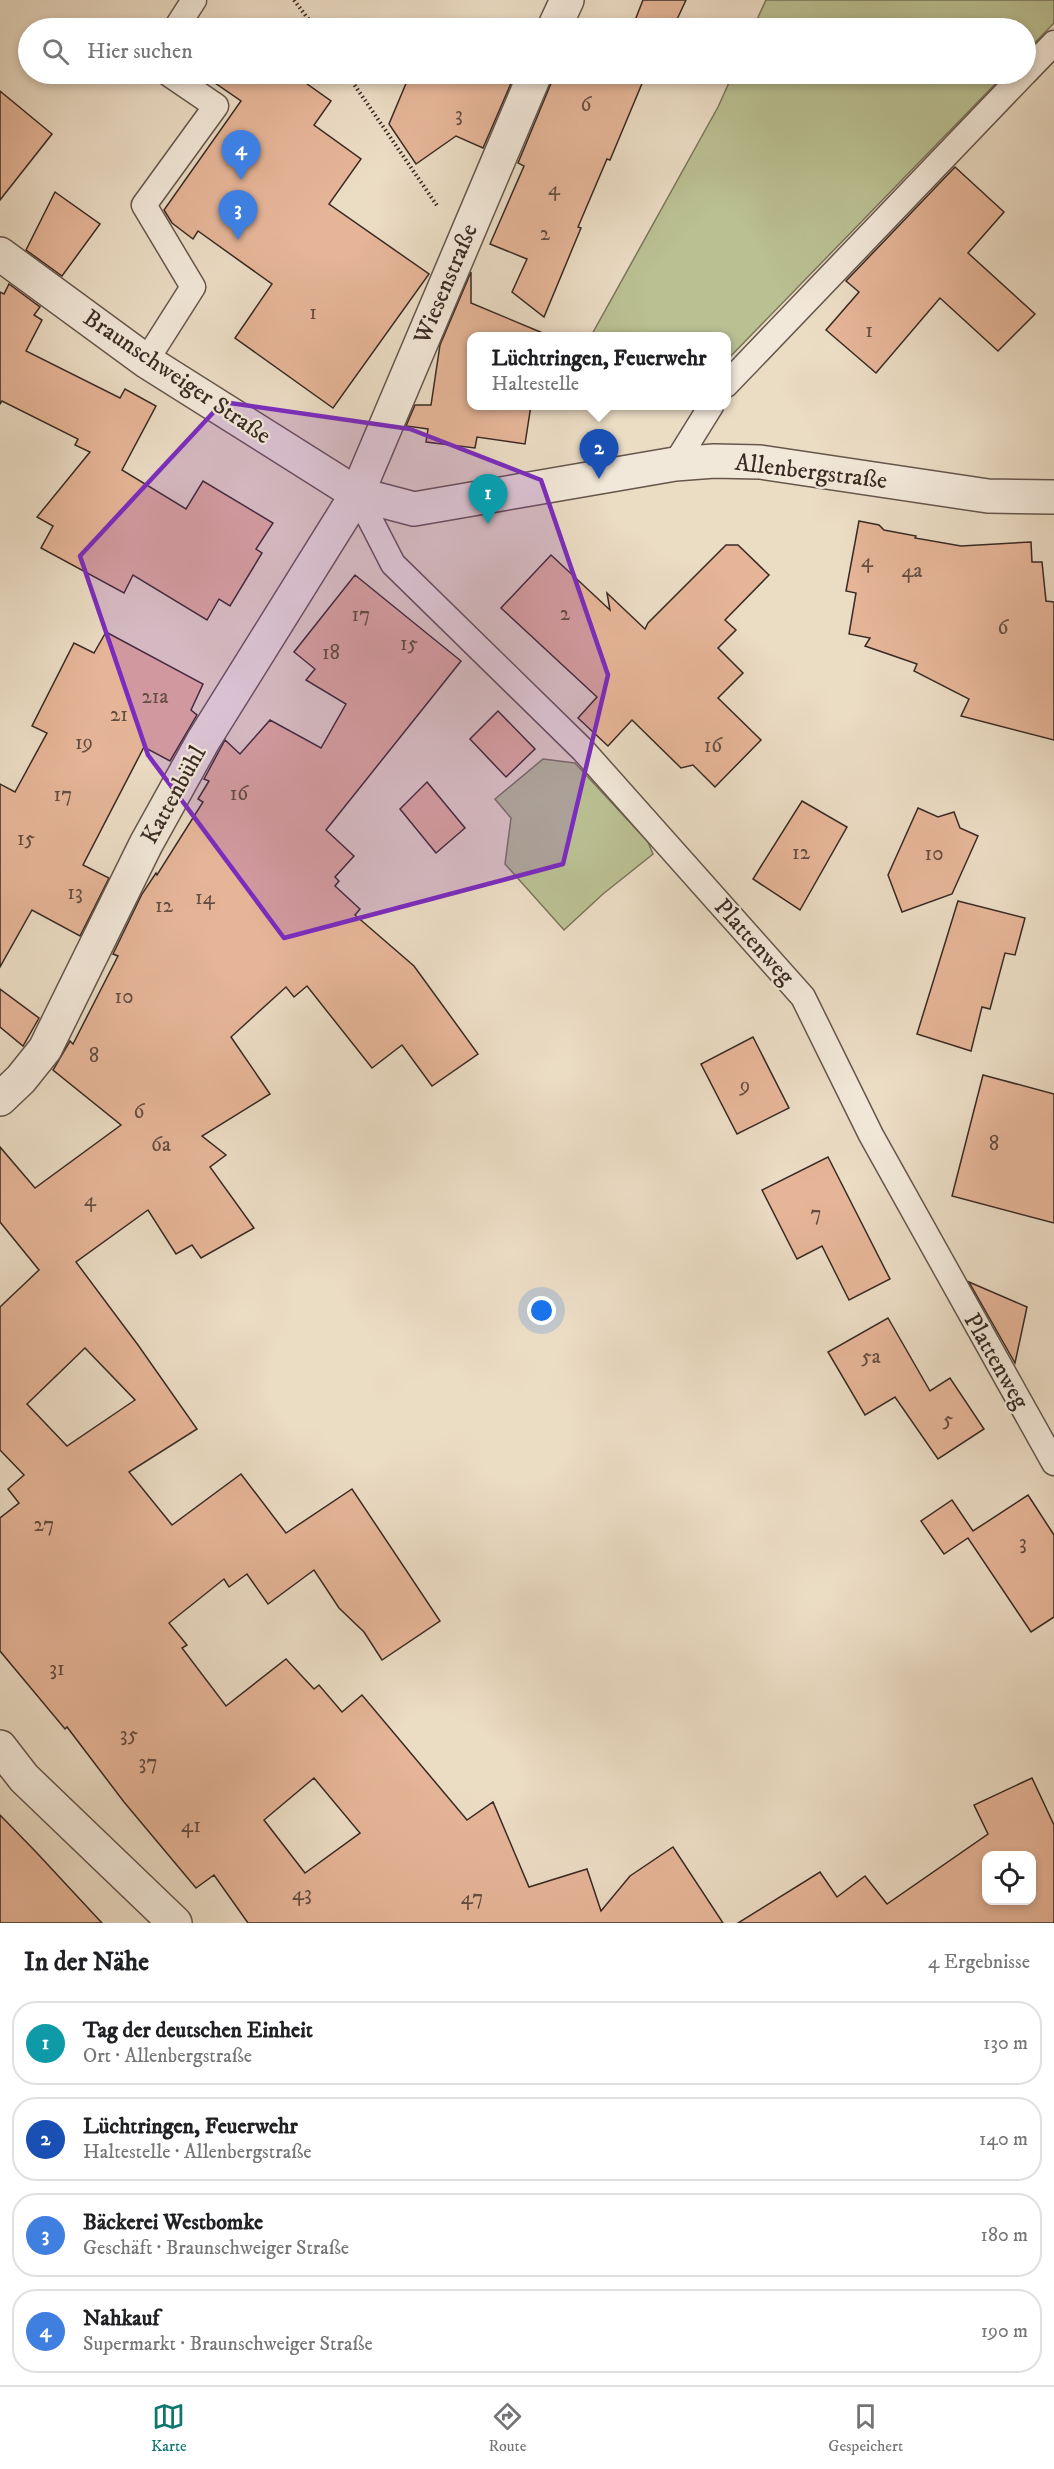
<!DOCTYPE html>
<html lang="de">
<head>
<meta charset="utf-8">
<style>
	body { margin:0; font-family:"IM FELL DW Pica",serif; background:#f2f2f2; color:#202124 }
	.controls { position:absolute; right:18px; bottom:18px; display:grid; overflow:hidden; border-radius:12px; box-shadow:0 3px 9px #0003 }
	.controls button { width:54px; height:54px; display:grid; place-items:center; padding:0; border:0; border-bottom:2px solid #e0e0e0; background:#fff; color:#202124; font:30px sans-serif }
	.you { position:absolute; left:542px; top:1311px; width:21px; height:21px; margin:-15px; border:4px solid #fff; border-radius:50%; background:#1a73e8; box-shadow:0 0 0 9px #1a73e833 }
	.badge { display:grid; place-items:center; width:39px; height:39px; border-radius:50%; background:#0f766e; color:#fff; font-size:20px; font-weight:700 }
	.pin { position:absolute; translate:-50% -50px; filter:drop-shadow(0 2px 3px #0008) }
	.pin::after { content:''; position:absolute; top:32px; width:21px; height:18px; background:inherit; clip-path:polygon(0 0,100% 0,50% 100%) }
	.popup { position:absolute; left:467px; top:332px; width:264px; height:78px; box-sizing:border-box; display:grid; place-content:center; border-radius:12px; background:#fff; filter:drop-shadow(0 2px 4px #0005); font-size:20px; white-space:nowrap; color:#757577 }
	.popup b { font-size:22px; color:#202124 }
	.popup::after { content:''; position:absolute; left:50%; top:100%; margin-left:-12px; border:12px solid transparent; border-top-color:#fff }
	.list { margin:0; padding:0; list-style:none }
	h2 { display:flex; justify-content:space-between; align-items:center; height:78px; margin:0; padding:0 24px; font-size:26px }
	h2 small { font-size:20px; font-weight:400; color:#757577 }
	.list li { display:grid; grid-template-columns:39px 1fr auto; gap:18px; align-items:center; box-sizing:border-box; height:84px; margin:0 12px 12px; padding:0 12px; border:2px solid #e0e0e0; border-radius:24px }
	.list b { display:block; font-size:22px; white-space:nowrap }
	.list p { margin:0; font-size:20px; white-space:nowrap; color:#757577 }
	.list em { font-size:20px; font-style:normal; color:#757577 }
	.icon { flex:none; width:33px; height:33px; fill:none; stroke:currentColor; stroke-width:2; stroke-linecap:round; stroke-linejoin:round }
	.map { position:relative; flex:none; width:1054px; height:1923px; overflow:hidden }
	.search { position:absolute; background:#fff; box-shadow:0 3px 9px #0003; left:18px; right:18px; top:18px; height:66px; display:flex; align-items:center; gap:15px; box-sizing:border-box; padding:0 21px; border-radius:33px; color:#757577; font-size:22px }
	.sheet { height:462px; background:#fff }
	nav { display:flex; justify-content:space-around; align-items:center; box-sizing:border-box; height:84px; border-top:2px solid #e0e0e0; background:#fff; font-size:16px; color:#757577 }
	nav a { display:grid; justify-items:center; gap:3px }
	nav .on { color:#0f766e }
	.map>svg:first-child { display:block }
</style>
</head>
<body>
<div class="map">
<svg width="1054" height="1923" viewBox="0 0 1054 1923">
	<rect width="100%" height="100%" fill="#ebdcc4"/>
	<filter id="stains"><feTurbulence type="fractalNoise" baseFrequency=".00333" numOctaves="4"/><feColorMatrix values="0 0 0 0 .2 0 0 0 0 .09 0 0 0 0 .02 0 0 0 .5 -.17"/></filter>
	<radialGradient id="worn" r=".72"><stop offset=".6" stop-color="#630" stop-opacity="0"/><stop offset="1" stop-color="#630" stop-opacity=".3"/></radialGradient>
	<g fill="#bac092" stroke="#7a755b" stroke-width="1.5">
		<path d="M 766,0 L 1054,0 L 1054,23 L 1026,52 L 1026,28 L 753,28 Z"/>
		<path d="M 733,74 L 1005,74 L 727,360 L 726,336 L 591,336 L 718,107 Z"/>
		<path d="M 543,759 L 575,763 L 648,842 L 653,854 L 603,894 L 564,930 L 505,864 L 511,818 L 495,799 Z"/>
	</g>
	<g fill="#e6b598" stroke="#392a24" stroke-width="1.5" fill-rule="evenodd">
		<path d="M 643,0 L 686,0 L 673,28 L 632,28 Z"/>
		<path d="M 202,74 L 293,74 L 331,101 L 314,125 L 361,159 L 329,204 L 429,274 L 333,408 L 235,338 L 272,284 L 198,231 L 193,239 L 172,223 L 164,210 L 241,101 Z"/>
		<path d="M 410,74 L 515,74 L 483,148 L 456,136 L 416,164 L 389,124 Z"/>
		<path d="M 553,74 L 646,74 L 610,160 L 607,159 L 578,227 L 581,228 L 544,317 L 512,292 L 527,259 L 490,244 L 524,166 L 518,163 L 552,81 Z"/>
		<path d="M 0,91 L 52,134 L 0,200 Z"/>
		<path d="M 955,167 L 1004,212 L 968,253 L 1035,314 L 998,351 L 940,298 L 876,373 L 826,330 L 859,292 L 846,281 Z"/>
		<path d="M 55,192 L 100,224 L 62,276 L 26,250 Z"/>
		<path d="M 471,272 L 471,303 L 550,336 L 471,336 L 471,405 L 531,405 L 525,444 L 477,437 L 475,448 L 426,442 L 428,429 L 406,426 L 415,405 L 431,405 L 440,345 Z"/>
		<path d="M 9,284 L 40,307 L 34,315 L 42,320 L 26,351 L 120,398 L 125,389 L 156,406 L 122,470 L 186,509 L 203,481 L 273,523 L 256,549 L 262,553 L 230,606 L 219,599 L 207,620 L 133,575 L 124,593 L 41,548 L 53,526 L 37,517 L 90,452 L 75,445 L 78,439 L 2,401 L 0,404 L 0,292 L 4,294 Z"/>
		<path d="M 859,521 L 879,525 L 884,530 L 916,536 L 915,538 L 961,546 L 1031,542 L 1032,562 L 1042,562 L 1046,601 L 1054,602 L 1054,740 L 961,716 L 969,699 L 914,671 L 917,664 L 865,646 L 870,638 L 849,634 L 856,593 L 846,591 Z"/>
		<path d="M 726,545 L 738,545 L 769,575 L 725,620 L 736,630 L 718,648 L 743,673 L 718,698 L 761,740 L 715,787 L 693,765 L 681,768 L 632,720 L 608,746 L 578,718 L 597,697 L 501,608 L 551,555 L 610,610 L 607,593 L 645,629 L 648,623 Z"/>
		<path d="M 355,575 L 461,661 L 326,830 L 354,856 L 335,877 L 339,881 L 335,886 L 360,909 L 355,915 L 414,966 L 478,1054 L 432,1086 L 402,1045 L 372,1068 L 307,986 L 294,997 L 286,987 L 231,1037 L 270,1094 L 202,1136 L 226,1155 L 210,1167 L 254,1228 L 201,1258 L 192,1245 L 176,1254 L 148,1210 L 76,1262 L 138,1345 L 197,1429 L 129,1472 L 172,1525 L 241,1474 L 286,1533 L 352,1489 L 440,1621 L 382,1660 L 364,1632 L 339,1608 L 314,1570 L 268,1604 L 247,1574 L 229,1587 L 224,1579 L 169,1623 L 187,1645 L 182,1648 L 226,1706 L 286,1659 L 314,1689 L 319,1685 L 342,1712 L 362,1695 L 467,1820 L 493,1802 L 529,1887 L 587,1869 L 601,1911 L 630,1876 L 673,1847 L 723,1923 L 248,1923 L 214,1875 L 196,1888 L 124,1802 L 67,1727 L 65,1729 L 0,1651 L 0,1518 L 19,1503 L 8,1489 L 24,1475 L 0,1450 L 0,1307 L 39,1270 L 0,1222 L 0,1147 L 35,1188 L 121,1125 L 53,1070 L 70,1041 L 73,1044 L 118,956 L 113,954 L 142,894 L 156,873 L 157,875 L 203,802 L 198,799 L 209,781 L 204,779 L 225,740 L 240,754 L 270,720 L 321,748 L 346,704 L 306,680 L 315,669 L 294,652 ZM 85,1348 L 135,1400 L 67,1446 L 27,1404 ZM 314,1778 L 360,1833 L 305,1873 L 264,1820 Z"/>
		<path d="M 106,632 L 203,684 L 191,710 L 197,715 L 170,761 L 144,747 L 83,865 L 109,878 L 80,936 L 32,910 L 0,967 L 0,784 L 15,792 L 47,733 L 32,726 L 74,643 L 94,653 Z"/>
		<path d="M 498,711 L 535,749 L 506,777 L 470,739 Z"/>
		<path d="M 427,782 L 465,828 L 436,853 L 400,809 Z"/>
		<path d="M 802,801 L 847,827 L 800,910 L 753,879 Z"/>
		<path d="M 918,808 L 938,817 L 954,812 L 960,828 L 978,836 L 952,894 L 902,912 L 888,875 Z"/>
		<path d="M 958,901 L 1025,918 L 1015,955 L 1005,953 L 990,1009 L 982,1007 L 971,1051 L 917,1034 Z"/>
		<path d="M 0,989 L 39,1018 L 23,1046 L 0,1027 Z"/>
		<path d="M 753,1037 L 789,1108 L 737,1134 L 701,1064 Z"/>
		<path d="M 983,1075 L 1054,1094 L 1054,1223 L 952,1196 Z"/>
		<path d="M 828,1157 L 890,1279 L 849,1300 L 822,1246 L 797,1259 L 762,1190 Z"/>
		<path d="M 969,1282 L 1027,1307 L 1015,1363 Z"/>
		<path d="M 888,1318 L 930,1391 L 950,1378 L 984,1429 L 938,1459 L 895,1397 L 865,1415 L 828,1352 Z"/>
		<path d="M 1028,1495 L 1054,1535 L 1054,1617 L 1031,1632 L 968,1538 L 944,1554 L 921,1521 L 952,1500 L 973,1531 Z"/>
		<path d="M 1032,1778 L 1054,1825 L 1054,1923 L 738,1923 L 820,1872 L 837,1897 L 865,1876 L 887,1904 L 988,1834 L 974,1805 ZM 987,1856 L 1032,1856 L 1032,1900 L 987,1900 Z"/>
		<path d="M 0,1815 L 36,1852 L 102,1923 L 0,1923 Z"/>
	</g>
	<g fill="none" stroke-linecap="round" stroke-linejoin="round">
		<g stroke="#66564c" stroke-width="27">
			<g id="service">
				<path d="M 176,28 L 194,0"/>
				<path d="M 1026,72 L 1054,43"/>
				<path d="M 146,361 L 193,287 L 144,205 L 216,106 L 169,74"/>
				<path d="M 726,385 L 1024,74"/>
				<path d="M 675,464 L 711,406"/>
				<path d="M 357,494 L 393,564 L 583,750 L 803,997 L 871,1135 L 1054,1463"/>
			</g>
		</g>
		<g stroke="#66564c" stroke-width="36">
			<g id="minor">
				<path d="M 554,28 L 567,0"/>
				<path d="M 0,254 L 146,361 L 357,494 L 414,509 L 675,464 L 714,461 L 760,462 L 988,496 L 1054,497"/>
				<path d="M 0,1099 L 21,1079 L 45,1049 L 146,844 L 203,741 L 357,494 L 535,74"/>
				<path d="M 0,1747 L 24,1778 L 175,1923"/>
			</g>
		</g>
		<g stroke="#392a24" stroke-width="4" stroke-dasharray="1.5 3" stroke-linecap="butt">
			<path d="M 294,0 L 315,28"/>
			<path d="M 347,74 L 438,207"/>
		</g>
		<use href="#service" stroke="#f2e8d9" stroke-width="24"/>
		<use href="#minor" stroke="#f2e8d9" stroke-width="33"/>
	</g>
	<path fill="#7b2cbf" fill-opacity="0.2" stroke="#7b2cbf" stroke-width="4.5" stroke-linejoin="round" d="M 223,402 L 410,429 L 541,480 L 608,675 L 563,864 L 284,938 L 148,755 L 80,556 Z"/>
	<g text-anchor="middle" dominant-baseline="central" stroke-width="4.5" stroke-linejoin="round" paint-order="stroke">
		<g font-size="21" fill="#644d41">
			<text x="586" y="105">6</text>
			<text x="459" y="115">3</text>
			<text x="554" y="189">4</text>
			<text x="545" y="234">2</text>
			<text x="313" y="313">1</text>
			<text x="869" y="331">1</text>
			<text x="867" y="561">4</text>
			<text x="912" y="571">4a</text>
			<text x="565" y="614">2</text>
			<text x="361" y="615">17</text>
			<text x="1003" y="628">6</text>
			<text x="409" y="644">15</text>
			<text x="331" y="653">18</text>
			<text x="155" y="697">21a</text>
			<text x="119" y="715">21</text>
			<text x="84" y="743">19</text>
			<text x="713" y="746">16</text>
			<text x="239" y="794">16</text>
			<text x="63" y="795">17</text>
			<text x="26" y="839">15</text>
			<text x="801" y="853">12</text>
			<text x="934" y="854">10</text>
			<text x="75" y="893">13</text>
			<text x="205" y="898">14</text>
			<text x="164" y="906">12</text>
			<text x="124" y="997">10</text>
			<text x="94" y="1056">8</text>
			<text x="745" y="1086">9</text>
			<text x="139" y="1112">6</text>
			<text x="994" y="1144">8</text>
			<text x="161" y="1145">6a</text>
			<text x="90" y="1200">4</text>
			<text x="816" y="1214">7</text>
			<text x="871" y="1357">5a</text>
			<text x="948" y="1420">5</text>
			<text x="44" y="1525">27</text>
			<text x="1023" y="1543">3</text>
			<text x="57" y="1669">31</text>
			<text x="129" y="1735">35</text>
			<text x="148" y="1763">37</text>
			<text x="191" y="1826">41</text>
			<text x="302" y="1894">43</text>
			<text x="472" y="1898">47</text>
		</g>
		<g font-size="24" fill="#392a24" stroke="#f2e8d9">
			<text transform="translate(446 284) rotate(-67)">Wiesenstraße</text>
			<text transform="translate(177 377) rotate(34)">Braunschweiger Straße</text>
			<text transform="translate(811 472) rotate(7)">Allenbergstraße</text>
			<text transform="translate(174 795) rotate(-61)">Kattenbühl</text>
			<text transform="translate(754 942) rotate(48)">Plattenweg</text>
			<text transform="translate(996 1361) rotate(60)">Plattenweg</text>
		</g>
	</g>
	<rect width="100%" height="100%" filter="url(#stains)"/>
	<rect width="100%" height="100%" fill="url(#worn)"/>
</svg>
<div class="controls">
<button><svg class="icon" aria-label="locate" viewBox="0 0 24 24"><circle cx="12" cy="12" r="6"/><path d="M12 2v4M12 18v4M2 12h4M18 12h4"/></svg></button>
</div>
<div class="you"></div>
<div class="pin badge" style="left:488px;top:524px;background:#0f9aa8">1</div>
<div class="pin badge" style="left:599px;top:479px;background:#1a4fb4">2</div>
<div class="popup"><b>Lüchtringen, Feuerwehr</b>Haltestelle</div>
<div class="pin badge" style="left:238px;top:240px;background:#3f7fe0">3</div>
<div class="pin badge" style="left:241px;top:180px;background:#3f7fe0">4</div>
<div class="search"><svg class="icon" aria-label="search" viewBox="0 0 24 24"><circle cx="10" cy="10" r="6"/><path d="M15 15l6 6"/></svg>Hier suchen</div>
</div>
<section class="sheet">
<h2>In der Nähe<small>4 Ergebnisse</small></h2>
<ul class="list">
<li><span class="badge" style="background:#0f9aa8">1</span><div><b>Tag der deutschen Einheit</b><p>Ort · Allenbergstraße</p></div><em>130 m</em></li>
<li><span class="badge" style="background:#1a4fb4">2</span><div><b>Lüchtringen, Feuerwehr</b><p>Haltestelle · Allenbergstraße</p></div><em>140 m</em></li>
<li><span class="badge" style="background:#3f7fe0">3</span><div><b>Bäckerei Westbomke</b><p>Geschäft · Braunschweiger Straße</p></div><em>180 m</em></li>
<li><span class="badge" style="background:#3f7fe0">4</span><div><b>Nahkauf</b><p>Supermarkt · Braunschweiger Straße</p></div><em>190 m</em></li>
</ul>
</section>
<nav>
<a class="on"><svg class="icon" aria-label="map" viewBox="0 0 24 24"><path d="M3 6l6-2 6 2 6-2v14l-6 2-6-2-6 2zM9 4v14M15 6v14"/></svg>Karte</a>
<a><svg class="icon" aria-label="directions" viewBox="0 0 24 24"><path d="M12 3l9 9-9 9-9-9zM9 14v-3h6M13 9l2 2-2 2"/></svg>Route</a>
<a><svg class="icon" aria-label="saved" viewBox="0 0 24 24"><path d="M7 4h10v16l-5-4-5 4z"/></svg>Gespeichert</a>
</nav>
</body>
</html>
